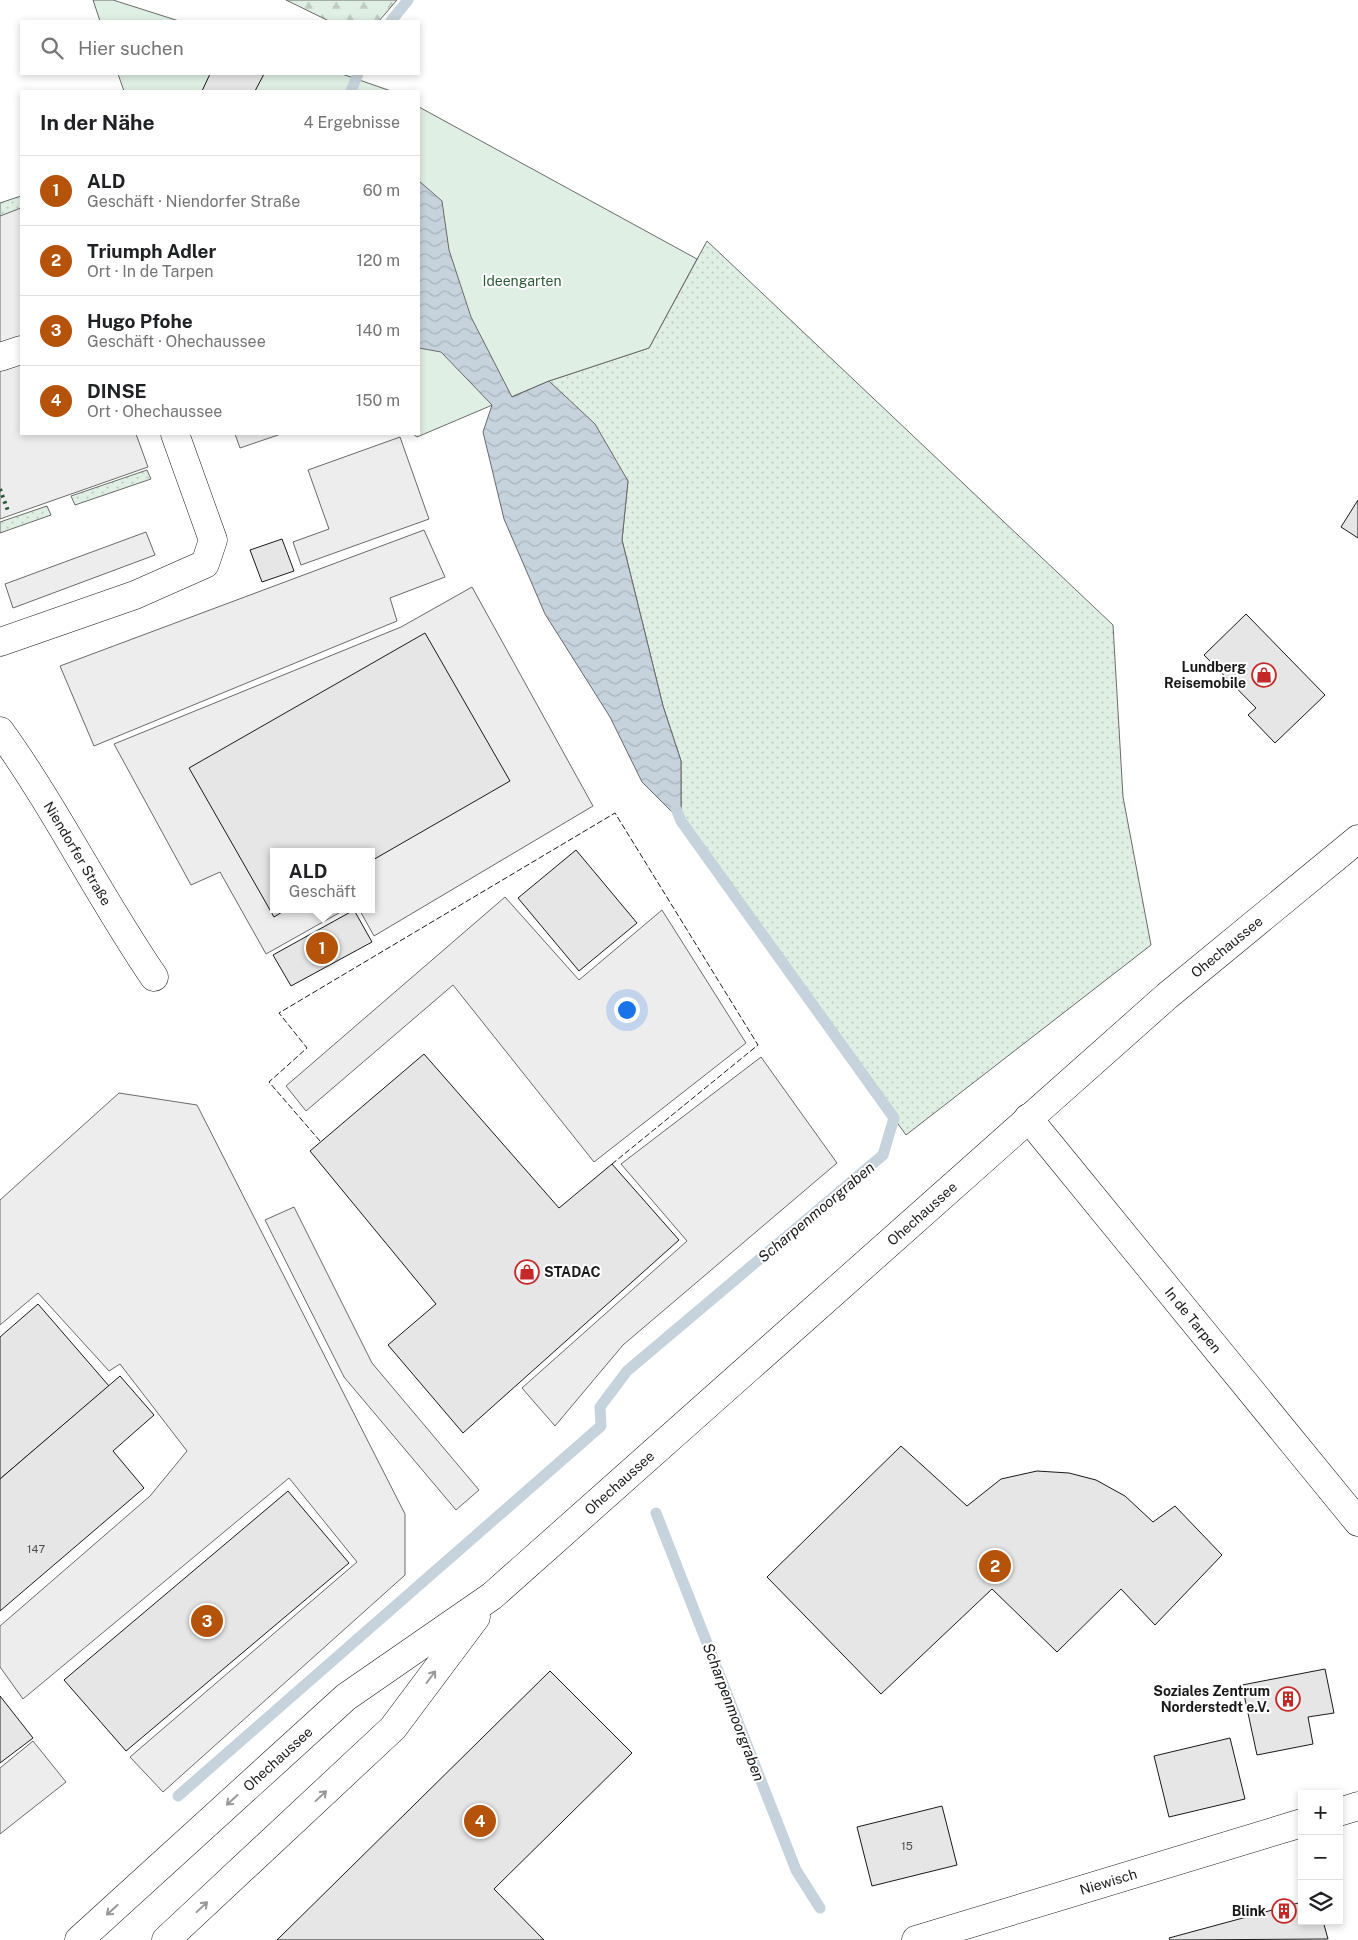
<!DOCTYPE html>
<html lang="de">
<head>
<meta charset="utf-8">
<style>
	body { margin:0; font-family:"Public Sans",sans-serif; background:#f6f6f6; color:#202124 }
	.controls { position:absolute; right:15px; bottom:15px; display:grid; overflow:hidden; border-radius:0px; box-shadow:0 2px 8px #0003 }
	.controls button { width:45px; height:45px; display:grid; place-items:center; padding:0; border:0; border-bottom:1px solid #e0e0e0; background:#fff; color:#202124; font:25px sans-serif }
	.you { position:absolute; left:626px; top:1009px; width:18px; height:18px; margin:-12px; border:4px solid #fff; border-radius:50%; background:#1a73e8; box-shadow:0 0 0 8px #1a73e833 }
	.badge { display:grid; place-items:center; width:32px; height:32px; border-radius:50%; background:#b45309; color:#fff; font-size:16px; font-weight:700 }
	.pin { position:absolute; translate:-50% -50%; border:2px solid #fff; box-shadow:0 1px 5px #0006 }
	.popup { position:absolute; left:270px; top:848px; width:105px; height:65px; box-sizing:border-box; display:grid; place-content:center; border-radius:0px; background:#fff; filter:drop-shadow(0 1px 4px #0005); font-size:16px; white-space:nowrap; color:#757577 }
	.popup b { font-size:19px; color:#202124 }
	.popup::after { content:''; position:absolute; left:50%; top:100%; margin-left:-10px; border:10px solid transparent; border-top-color:#fff }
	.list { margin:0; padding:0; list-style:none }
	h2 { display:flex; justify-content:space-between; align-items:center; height:65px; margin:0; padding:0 20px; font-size:21px }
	h2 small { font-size:16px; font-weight:400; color:#757577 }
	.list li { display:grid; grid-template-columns:32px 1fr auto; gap:15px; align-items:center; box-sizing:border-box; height:70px; padding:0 20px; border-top:1px solid #e0e0e0 }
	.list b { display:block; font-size:19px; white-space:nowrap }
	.list p { margin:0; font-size:16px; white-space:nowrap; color:#757577 }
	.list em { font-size:16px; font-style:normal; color:#757577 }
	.icon { flex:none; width:28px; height:28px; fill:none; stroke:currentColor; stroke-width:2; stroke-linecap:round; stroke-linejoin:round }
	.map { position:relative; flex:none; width:1358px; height:1940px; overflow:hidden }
	.search { position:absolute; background:#fff; box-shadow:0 2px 8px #0003; left:20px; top:20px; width:400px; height:55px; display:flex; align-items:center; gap:12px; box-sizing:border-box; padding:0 18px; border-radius:0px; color:#757577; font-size:19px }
	.panel { position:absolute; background:#fff; box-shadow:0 2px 8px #0003; left:20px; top:90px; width:400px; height:345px; border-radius:0px }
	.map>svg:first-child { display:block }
</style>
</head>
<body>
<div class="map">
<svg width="1358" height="1940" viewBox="0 0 1358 1940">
	<defs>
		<pattern id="grass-dots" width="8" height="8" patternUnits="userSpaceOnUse" patternTransform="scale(1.25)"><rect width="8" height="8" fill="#e0efe3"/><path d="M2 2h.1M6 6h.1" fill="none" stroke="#c0ccc2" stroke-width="1.8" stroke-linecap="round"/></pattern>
		<pattern id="forest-firs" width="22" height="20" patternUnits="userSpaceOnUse" patternTransform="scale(1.25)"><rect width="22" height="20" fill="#e0efe3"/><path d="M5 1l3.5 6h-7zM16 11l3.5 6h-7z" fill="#c0ccc2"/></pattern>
		<pattern id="water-waves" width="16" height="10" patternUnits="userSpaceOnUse" patternTransform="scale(1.25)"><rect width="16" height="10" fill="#c6d2dc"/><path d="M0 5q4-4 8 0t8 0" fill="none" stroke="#aab4bc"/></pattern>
	</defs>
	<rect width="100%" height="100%" fill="#fff"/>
	<g fill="url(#grass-dots)" stroke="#6a6a6a">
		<path d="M 21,196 L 21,300 L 0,237 L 0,203 Z"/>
		<path d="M 707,241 L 1113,625 L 1123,797 L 1151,945 L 906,1135 L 681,821 L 681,761 L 663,706 L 622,540 L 628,481 L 549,381 L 649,348 Z"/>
		<path d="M 147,470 L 151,479 L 75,505 L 71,496 Z"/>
		<path d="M 47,506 L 51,515 L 0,533 L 0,522 Z"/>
	</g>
	<path fill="url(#forest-firs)" stroke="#6a6a6a" d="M 286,0 L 397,0 L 379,21 L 329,21 Z"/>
	<g fill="#e0efe3" stroke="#6a6a6a">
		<path d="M 93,0 L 113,0 L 179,21 L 100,21 Z"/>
		<path d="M 118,74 L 342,74 L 391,91 L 124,91 Z"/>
		<path d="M 419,107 L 697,259 L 649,348 L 549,381 L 417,437 L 413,434 L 419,434 Z"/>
	</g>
	<g fill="#ededed" stroke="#6a6a6a">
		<path d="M 21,208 L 21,434 L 136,434 L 148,467 L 0,519 L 0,216 Z"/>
		<path d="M 235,434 L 281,434 L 240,448 Z"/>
		<path d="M 400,437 L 429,519 L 301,565 L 293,542 L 329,529 L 308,470 Z"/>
		<path d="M 424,530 L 445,577 L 390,598 L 397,621 L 94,746 L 60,666 Z"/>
		<path d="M 146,532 L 155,555 L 13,608 L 5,584 Z"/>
		<path d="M 472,587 L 593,806 L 374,936 L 359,909 L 371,909 L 371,852 L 273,852 L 273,909 L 346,909 L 266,954 L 220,872 L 191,885 L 114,744 L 401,627 Z"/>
		<path d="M 505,897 L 579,980 L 662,910 L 746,1043 L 594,1162 L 453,985 L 306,1111 L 286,1086 Z"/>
		<path d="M 761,1057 L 837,1163 L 623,1345 L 555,1426 L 522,1388 L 687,1241 L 621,1164 Z"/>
		<path d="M 119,1093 L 197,1105 L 405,1514 L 405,1575 L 163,1792 L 130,1757 L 357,1562 L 289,1478 L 23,1699 L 0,1667 L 0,1626 L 150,1496 L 187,1451 L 120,1364 L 109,1371 L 38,1293 L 0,1325 L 0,1200 Z"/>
		<path d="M 294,1207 L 372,1363 L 479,1490 L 456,1510 L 344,1377 L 265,1220 Z"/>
		<path d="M 33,1741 L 66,1782 L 0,1834 L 0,1768 Z"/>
	</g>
	<path fill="url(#water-waves)" stroke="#6a6a6a" d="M 419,181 L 442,201 L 449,250 L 471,317 L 512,397 L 549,381 L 595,424 L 628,481 L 622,540 L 663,706 L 681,761 L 681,821 L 642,782 L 610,717 L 545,614 L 504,519 L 483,432 L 492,405 L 441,352 L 419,348 Z"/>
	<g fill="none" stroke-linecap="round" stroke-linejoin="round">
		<g stroke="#c6d2dc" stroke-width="11">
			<path d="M 391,21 L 408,0"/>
			<path d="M 351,91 L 358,74"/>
			<path d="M 656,1513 L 796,1870 L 820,1908"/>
			<path d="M 178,1796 L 601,1426 L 600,1407 L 627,1371 L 883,1155 L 894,1118 L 681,821 L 676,809"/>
		</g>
	</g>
	<g fill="#e6e6e6" stroke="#1a1a1a">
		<path d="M 210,74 L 264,74 L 255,91 L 202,91 Z"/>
		<path d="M 1358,500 L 1358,538 L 1341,527 Z"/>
		<path d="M 282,539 L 294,571 L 262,582 L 250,550 Z"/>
		<path d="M 1246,614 L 1325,695 L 1275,743 L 1248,715 L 1256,708 L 1204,655 Z"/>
		<path d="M 425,633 L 510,781 L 371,861 L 371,852 L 273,852 L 273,909 L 287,909 L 274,917 L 189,768 Z"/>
		<path d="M 576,850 L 637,923 L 579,971 L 518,898 Z"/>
		<path d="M 354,910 L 372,942 L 291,986 L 273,955 Z"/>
		<path d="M 424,1054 L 559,1208 L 612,1164 L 679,1240 L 463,1433 L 388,1345 L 436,1304 L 310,1151 Z"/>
		<path d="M 38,1304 L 109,1386 L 0,1479 L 0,1337 Z"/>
		<path d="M 120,1376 L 154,1415 L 113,1451 L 144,1488 L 0,1611 L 0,1479 Z"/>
		<path d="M 901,1446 L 967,1506 L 1001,1479 L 1037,1471 L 1069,1473 L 1096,1480 L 1125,1496 L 1153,1522 L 1175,1506 L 1222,1555 L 1155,1625 L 1121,1589 L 1057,1652 L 992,1589 L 881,1694 L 767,1577 Z"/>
		<path d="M 288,1491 L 349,1563 L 126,1751 L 64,1680 Z"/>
		<path d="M 1325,1669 L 1334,1713 L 1308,1717 L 1313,1744 L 1257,1755 L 1242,1685 Z"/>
		<path d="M 550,1671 L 632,1753 L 494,1889 L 544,1940 L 277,1940 Z"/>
		<path d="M 0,1696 L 33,1738 L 0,1763 Z"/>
		<path d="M 1230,1738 L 1245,1799 L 1169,1817 L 1154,1756 Z"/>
		<path d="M 942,1806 L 957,1865 L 872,1886 L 857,1827 Z"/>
		<path d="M 1302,1902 L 1302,1921 L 1323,1921 L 1328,1939 L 1170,1940 L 1169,1938 Z"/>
	</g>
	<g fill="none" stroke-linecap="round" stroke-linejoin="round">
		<g stroke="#1a1a1a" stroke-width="29">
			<g id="minor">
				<path d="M 0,357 L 21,350"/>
				<path d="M 0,642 L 135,595 L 205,564 L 213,540 L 175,434"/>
				<path id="s1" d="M 0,731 C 57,810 99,897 154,977"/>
				<path id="s2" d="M 1028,1118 L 1358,1522"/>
				<path d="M 1339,1812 L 1358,1806"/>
				<path id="s3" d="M 916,1940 L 1302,1823"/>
			</g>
		</g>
		<g stroke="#1a1a1a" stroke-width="29">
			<g id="major">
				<path id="s4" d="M 79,1940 L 346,1697 L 492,1596 L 1167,996 L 1358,839"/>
				<path d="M 166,1940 L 393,1728 L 476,1617"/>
			</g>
		</g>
		<use href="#minor" stroke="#fff" stroke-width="28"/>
		<use href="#major" stroke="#fff" stroke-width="28"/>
		<path stroke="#2b5a34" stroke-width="4" stroke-dasharray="2.5 4" stroke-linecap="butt" d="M 0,489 L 8,511"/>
		<path stroke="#1a1a1a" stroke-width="1" stroke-dasharray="6 2.5" stroke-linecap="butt" d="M 320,1141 L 269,1082 L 307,1048 L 279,1013 L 615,813 L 758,1045 L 612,1164"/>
	</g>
	<defs><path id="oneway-shaft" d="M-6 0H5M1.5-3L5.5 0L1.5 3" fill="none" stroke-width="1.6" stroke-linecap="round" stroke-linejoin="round" transform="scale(1.25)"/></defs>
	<g stroke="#989898">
		<use href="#oneway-shaft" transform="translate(431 1677) rotate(-53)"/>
		<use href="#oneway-shaft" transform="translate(321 1796) rotate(-43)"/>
		<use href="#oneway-shaft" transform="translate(232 1800) rotate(138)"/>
		<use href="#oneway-shaft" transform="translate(202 1907) rotate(-43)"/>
		<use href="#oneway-shaft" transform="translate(112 1910) rotate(138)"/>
	</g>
	<defs>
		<g id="shop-ring" transform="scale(1.25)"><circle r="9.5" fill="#fff" stroke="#c62828" stroke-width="1.5"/><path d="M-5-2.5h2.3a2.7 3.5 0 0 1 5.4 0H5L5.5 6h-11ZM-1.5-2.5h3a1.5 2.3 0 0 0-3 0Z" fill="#c62828"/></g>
		<g id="building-ring" transform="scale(1.25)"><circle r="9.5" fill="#fff" stroke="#c62828" stroke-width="1.5"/><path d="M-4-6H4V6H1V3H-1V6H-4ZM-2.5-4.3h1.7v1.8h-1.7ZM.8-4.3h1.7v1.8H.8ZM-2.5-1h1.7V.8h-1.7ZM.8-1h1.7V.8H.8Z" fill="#c62828"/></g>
	</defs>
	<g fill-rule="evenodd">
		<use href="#shop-ring" x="1264" y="675"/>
		<use href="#shop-ring" x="527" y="1272"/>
		<use href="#building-ring" x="1288" y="1699"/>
		<use href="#building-ring" x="1284" y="1911"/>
	</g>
	<g text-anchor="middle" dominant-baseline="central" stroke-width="4" stroke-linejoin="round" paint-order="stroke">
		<g font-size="11" fill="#4d4d4d">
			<text x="36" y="1549">147</text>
			<text x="907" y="1846">15</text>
		</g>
		<g font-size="14" fill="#2b5a34" stroke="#fff">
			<text x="522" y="281">Ideengarten</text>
		</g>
		<g font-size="14" font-weight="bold" fill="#1a1a1a" stroke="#fff" text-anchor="end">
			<text x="1246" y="667">Lundberg<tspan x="1246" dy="16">Reisemobile</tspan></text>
			<text x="544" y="1272" text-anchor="start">STADAC</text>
			<text x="1270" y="1691">Soziales Zentrum<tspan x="1270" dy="16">Norderstedt e.V.</tspan></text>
			<text x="1266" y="1911">Blink</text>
		</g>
		<g font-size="14" fill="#1a1a1a" stroke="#fff">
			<text stroke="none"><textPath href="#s1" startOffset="145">Niendorfer Straße</textPath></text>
			<text stroke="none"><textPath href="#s4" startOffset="1519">Ohechaussee</textPath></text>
			<text stroke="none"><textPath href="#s4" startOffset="1114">Ohechaussee</textPath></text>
			<text stroke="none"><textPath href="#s2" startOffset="261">In de Tarpen</textPath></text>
			<text stroke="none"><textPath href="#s4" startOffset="709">Ohechaussee</textPath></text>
			<text stroke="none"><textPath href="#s4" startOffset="269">Ohechaussee</textPath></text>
			<text stroke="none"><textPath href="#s3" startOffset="201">Niewisch</textPath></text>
		</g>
		<g font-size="15" font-style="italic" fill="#1a1a1a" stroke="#fff">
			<text transform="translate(816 1212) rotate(-40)">Scharpenmoorgraben</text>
			<text transform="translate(734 1712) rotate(69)">Scharpenmoorgraben</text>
		</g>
	</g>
</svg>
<div class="controls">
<button>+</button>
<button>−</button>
<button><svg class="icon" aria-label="layers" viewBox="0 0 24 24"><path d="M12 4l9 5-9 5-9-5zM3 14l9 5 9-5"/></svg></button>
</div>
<div class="you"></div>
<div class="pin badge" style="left:322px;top:948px">1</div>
<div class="popup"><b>ALD</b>Geschäft</div>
<div class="pin badge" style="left:995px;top:1566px">2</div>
<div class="pin badge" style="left:207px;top:1621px">3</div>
<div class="pin badge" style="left:480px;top:1821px">4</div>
<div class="search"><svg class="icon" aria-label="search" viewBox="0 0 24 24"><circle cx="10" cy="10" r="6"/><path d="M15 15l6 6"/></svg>Hier suchen</div>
<section class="panel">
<h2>In der Nähe<small>4 Ergebnisse</small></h2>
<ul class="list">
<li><span class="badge">1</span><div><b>ALD</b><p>Geschäft · Niendorfer Straße</p></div><em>60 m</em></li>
<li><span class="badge">2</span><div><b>Triumph Adler</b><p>Ort · In de Tarpen</p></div><em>120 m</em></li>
<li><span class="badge">3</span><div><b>Hugo Pfohe</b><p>Geschäft · Ohechaussee</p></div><em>140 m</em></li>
<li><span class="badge">4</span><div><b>DINSE</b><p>Ort · Ohechaussee</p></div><em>150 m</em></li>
</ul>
</section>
</div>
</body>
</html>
